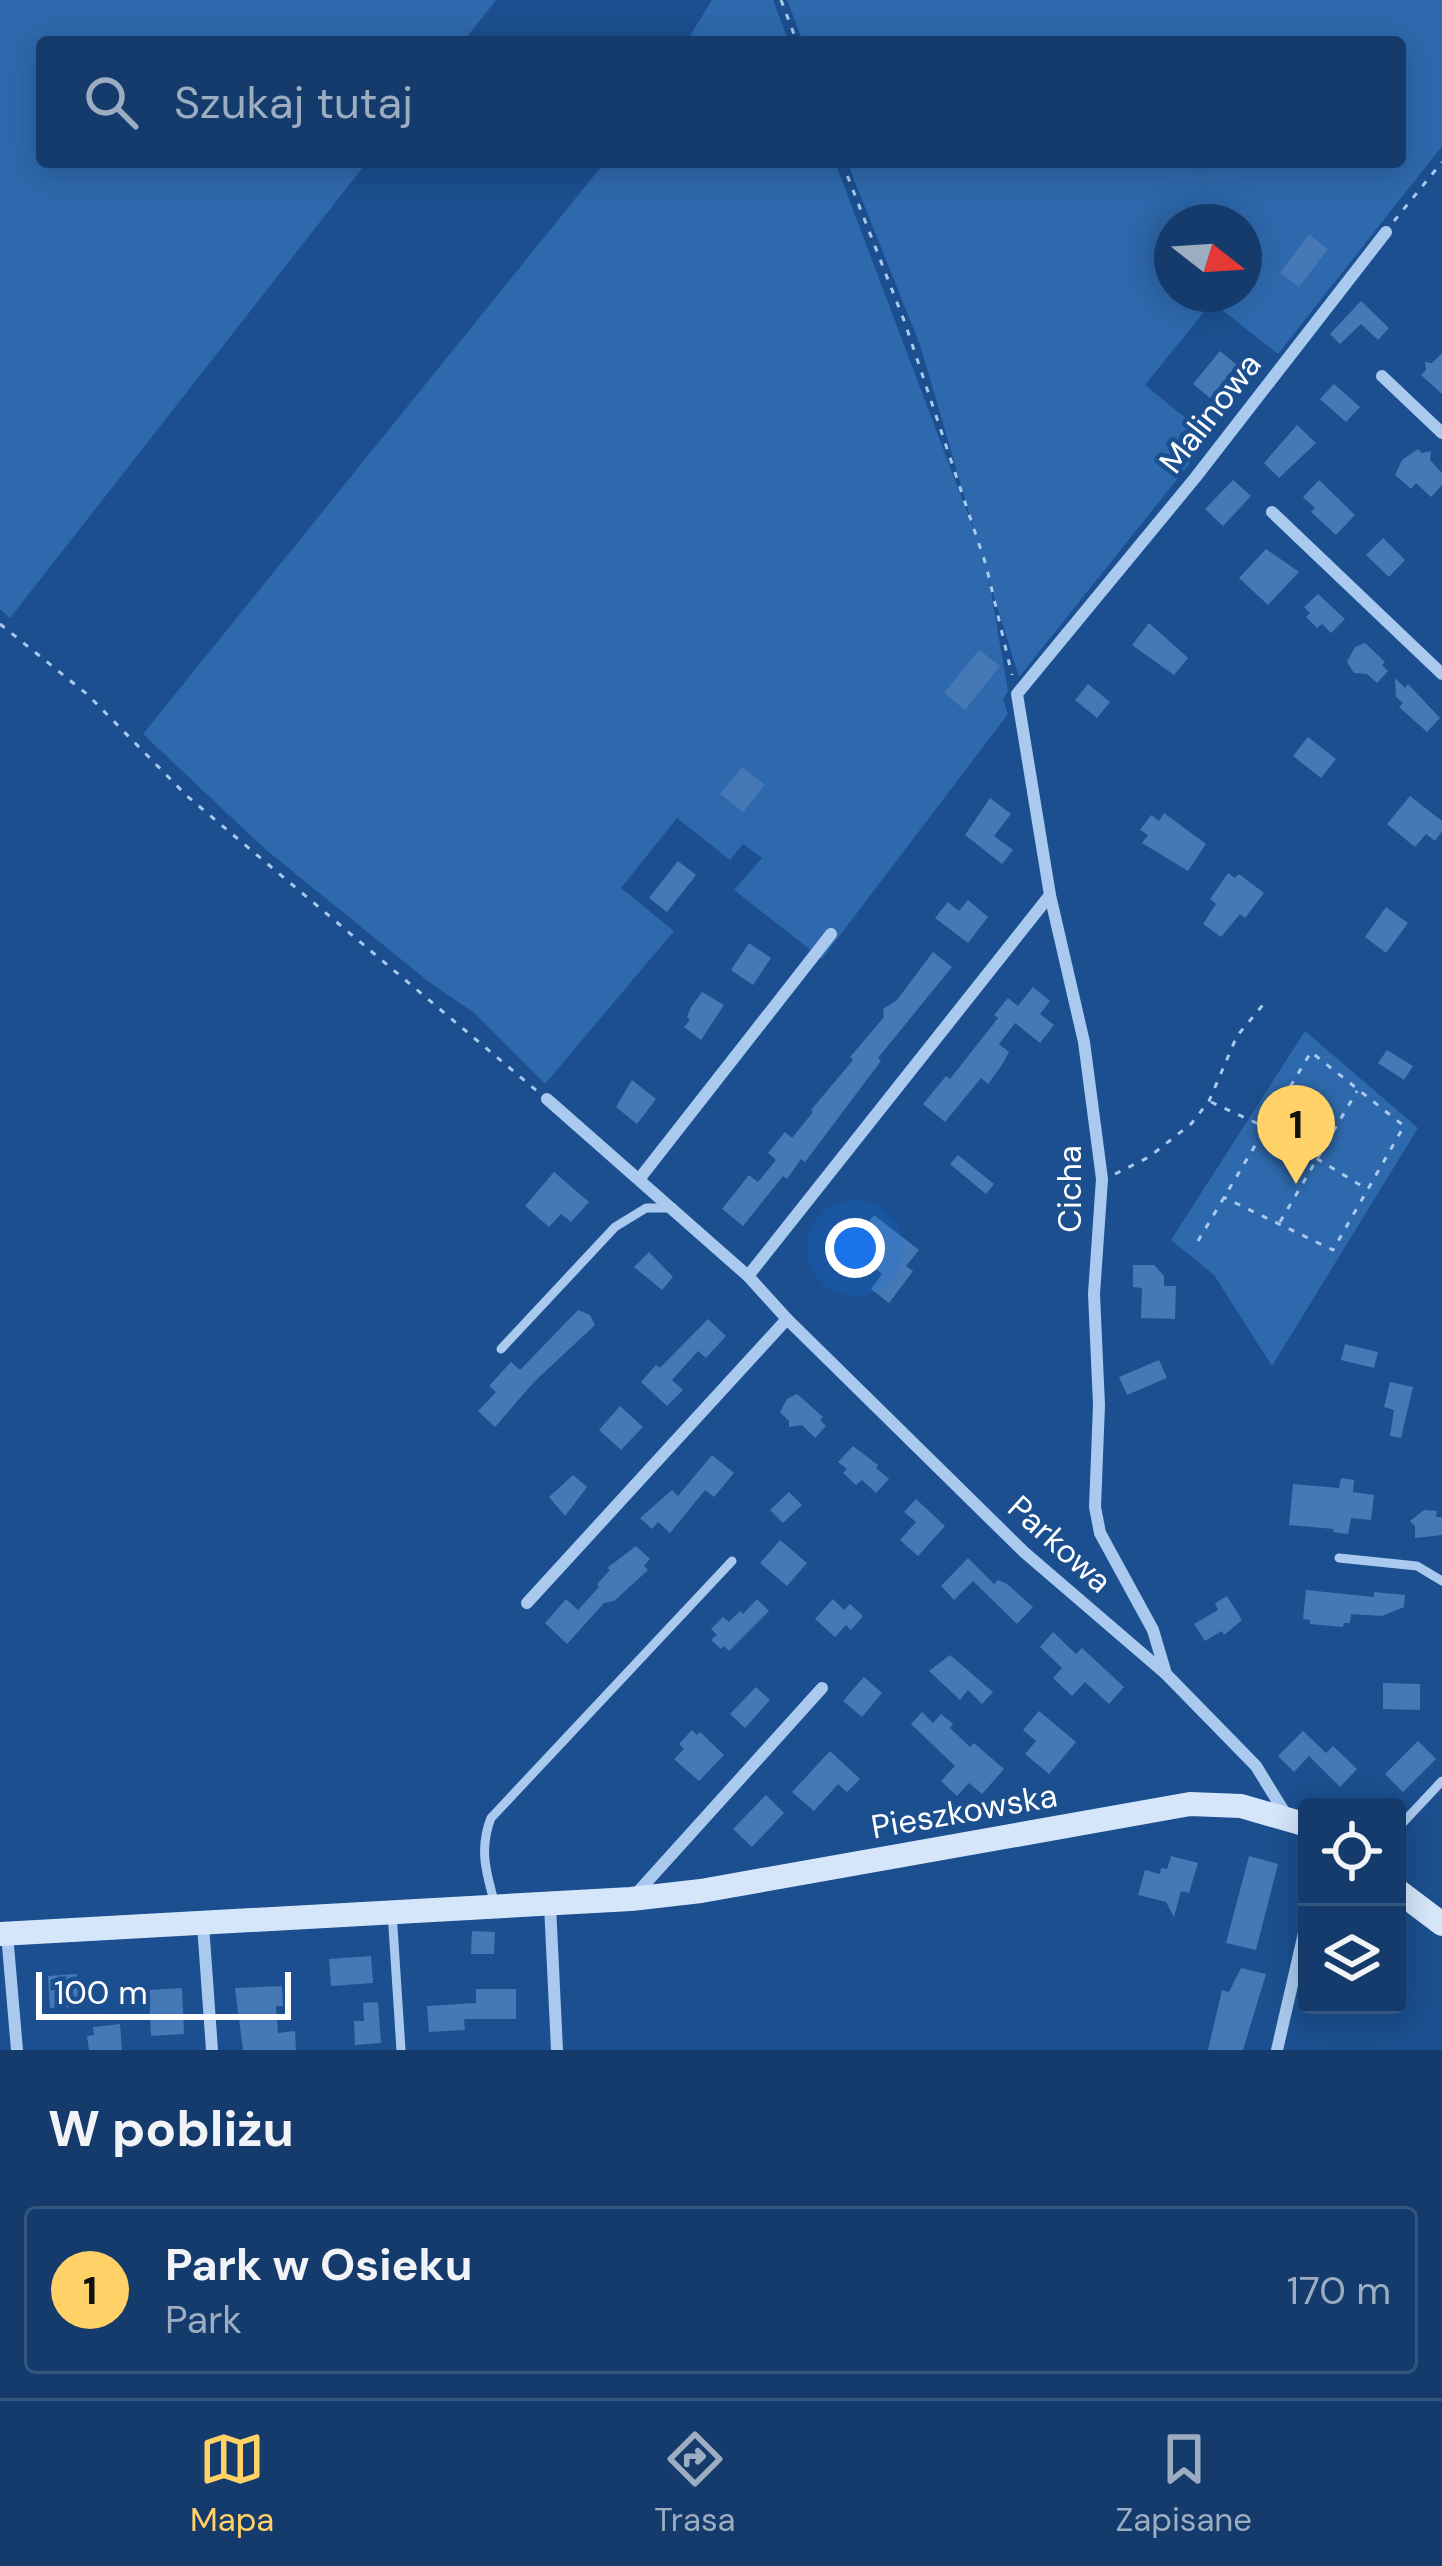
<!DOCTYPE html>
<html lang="pl">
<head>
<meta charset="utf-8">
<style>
	body { margin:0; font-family:"DM Sans",sans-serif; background:#214673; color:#f1f3f6 }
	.controls { position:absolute; right:36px; bottom:36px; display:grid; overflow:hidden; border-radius:12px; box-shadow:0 6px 30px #0003 }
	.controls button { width:108px; height:108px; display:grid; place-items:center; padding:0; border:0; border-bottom:3px solid #33557e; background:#143b6b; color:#f1f3f6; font:60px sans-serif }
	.compass { position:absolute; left:1154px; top:204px; width:108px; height:108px; border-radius:50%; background:#143b6b; box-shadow:0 6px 30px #0003; rotate:107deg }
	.scale { position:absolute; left:36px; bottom:30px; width:255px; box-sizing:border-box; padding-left:12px; border:6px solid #fff; border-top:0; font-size:33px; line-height:42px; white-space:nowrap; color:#fff; -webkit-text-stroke:9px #1b4f8f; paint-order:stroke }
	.you { position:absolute; left:855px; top:1248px; width:42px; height:42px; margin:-30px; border:9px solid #fff; border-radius:50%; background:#1a73e8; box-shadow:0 0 0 18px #1a73e833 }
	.badge { display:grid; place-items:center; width:78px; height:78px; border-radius:50%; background:#ffd166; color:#111; font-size:39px; font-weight:700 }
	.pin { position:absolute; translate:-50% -99px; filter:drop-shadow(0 3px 6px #0008) }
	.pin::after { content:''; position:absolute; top:63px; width:42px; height:36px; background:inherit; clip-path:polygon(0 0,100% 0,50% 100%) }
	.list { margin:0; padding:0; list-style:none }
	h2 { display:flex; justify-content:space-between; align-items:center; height:156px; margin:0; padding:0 48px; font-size:51px }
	h2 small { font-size:39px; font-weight:400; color:#9dadc1 }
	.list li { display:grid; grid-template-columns:78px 1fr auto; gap:36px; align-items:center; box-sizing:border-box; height:168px; margin:0 24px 24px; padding:0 24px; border:3px solid #33557e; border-radius:12px }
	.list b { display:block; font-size:45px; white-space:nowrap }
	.list p { margin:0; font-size:39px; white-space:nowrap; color:#9dadc1 }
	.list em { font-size:39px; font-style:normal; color:#9dadc1 }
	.icon { flex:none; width:66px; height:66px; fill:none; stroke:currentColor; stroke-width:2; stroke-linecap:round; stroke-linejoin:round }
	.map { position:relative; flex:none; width:1442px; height:2050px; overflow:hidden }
	.search { position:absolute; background:#143b6b; box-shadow:0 6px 30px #0003; left:36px; right:36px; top:36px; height:132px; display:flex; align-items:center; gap:30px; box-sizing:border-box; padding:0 42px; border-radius:12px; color:#9dadc1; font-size:45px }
	.sheet { height:348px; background:#143b6b }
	nav { display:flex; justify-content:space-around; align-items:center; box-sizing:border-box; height:168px; border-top:3px solid #33557e; background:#143b6b; font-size:33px; color:#9dadc1 }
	nav a { display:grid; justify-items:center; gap:6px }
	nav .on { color:#ffd166 }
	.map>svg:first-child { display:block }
</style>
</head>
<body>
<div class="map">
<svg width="1442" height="2050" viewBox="0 0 1442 2050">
	<rect width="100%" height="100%" fill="#1b4f8f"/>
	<g fill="#2e69ad" fill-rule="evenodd">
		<path d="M 0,0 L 496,0 L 463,42 L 42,42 L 42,162 L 367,162 L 10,618 L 0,609 Z"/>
		<path d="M 712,0 L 773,0 L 789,42 L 686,42 Z"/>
		<path d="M 787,0 L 1442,0 L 1442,146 L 1278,354 L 1212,302 L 1145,385 L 1210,438 L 1019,677 L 989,580 L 1008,691 L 1003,699 L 1008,714 L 822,959 L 734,890 L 762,858 L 743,844 L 730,860 L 677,818 L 621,888 L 674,931 L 545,1084 L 474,1013 L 429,982 L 265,849 L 143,734 L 605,162 L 835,162 L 975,533 L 920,345 L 847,162 L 1400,162 L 1400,42 L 803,42 ZM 1172,222 L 1244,222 L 1244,294 L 1172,294 Z"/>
		<path d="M 1305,1031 L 1418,1128 L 1272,1366 L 1214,1275 L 1171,1240 Z"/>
	</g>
	<g fill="#4478b7">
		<path d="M 1309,234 L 1328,249 L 1299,287 L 1280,273 Z"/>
		<path d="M 1361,301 L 1389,328 L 1378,340 L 1361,324 L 1340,344 L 1330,334 Z"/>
		<path d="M 1220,351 L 1237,365 L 1210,398 L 1193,384 Z"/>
		<path d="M 1442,353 L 1442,394 L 1421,375 L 1426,370 L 1425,362 L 1432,363 Z"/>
		<path d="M 1334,384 L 1360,407 L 1346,422 L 1320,399 Z"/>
		<path d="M 1297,425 L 1316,443 L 1279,478 L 1264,463 Z"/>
		<path d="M 1418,449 L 1422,453 L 1431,451 L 1430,460 L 1442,473 L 1442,485 L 1431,497 L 1416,483 L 1411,489 L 1395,475 L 1402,460 Z"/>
		<path d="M 1233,480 L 1251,496 L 1223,526 L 1205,509 Z"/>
		<path d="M 1319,480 L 1355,515 L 1336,535 L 1311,512 L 1315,508 L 1303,497 Z"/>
		<path d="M 1383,538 L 1405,560 L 1389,577 L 1366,555 Z"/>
		<path d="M 1266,549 L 1299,572 L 1268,605 L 1239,578 Z"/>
		<path d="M 1318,594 L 1345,619 L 1331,633 L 1322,624 L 1317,628 L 1306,617 L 1310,613 L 1304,607 Z"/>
		<path d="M 1149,623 L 1188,658 L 1174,675 L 1132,645 Z"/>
		<path d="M 1365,643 L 1385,662 L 1382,665 L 1388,671 L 1377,683 L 1367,674 L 1354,673 L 1347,662 L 1355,647 Z"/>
		<path d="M 979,650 L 1000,666 L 965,710 L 944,693 Z"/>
		<path d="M 1395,678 L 1405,688 L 1408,684 L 1440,718 L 1427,732 L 1399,707 L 1403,703 L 1396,697 Z"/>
		<path d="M 1088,684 L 1110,702 L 1097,718 L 1075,700 Z"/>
		<path d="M 1308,737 L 1336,759 L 1321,778 L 1293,756 Z"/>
		<path d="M 742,767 L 765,785 L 743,812 L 720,794 Z"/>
		<path d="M 1410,796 L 1442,821 L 1442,831 L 1435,841 L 1426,834 L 1415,847 L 1387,824 Z"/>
		<path d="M 990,798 L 1011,814 L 994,836 L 1013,850 L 1002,864 L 965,835 Z"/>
		<path d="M 1164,813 L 1206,844 L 1188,871 L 1142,843 L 1148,835 L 1140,830 L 1151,815 L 1159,821 Z"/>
		<path d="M 678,861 L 696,875 L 667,912 L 649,898 Z"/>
		<path d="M 1228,873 L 1235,878 L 1239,874 L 1264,893 L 1245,918 L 1240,914 L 1221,937 L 1203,924 L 1216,904 L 1210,899 Z"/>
		<path d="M 968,900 L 988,917 L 968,943 L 935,918 L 948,902 L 959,911 Z"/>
		<path d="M 1386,907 L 1408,923 L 1386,953 L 1365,937 Z"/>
		<path d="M 749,943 L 771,958 L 753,985 L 731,970 Z"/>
		<path d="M 933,952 L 952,967 L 878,1058 L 881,1061 L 805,1162 L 801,1159 L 787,1179 L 783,1176 L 743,1226 L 722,1209 L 749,1175 L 758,1182 L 776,1160 L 768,1153 L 785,1132 L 792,1138 L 813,1112 L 811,1110 L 853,1060 L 850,1057 L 884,1017 L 883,1009 L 897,1000 Z"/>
		<path d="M 1033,987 L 1050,1001 L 1040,1014 L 1054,1025 L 1040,1043 L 1015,1023 L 999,1044 L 1009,1052 L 1002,1065 L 988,1084 L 981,1078 L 945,1122 L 923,1104 L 946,1076 L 950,1079 L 998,1018 L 994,1015 L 1008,998 L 1018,1006 Z"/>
		<path d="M 702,992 L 724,1005 L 701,1040 L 684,1027 L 690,1020 L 687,1017 L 691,1007 Z"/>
		<path d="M 1387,1050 L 1413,1066 L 1404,1080 L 1378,1063 Z"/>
		<path d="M 632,1080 L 656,1099 L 637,1124 L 616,1107 Z"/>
		<path d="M 958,1155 L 994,1184 L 986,1194 L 950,1164 Z"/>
		<path d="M 554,1172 L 589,1202 L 571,1222 L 561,1214 L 549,1227 L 525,1206 Z"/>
		<path d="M 874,1215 L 919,1250 L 906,1266 L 913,1271 L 889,1303 L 871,1289 L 882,1274 L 868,1263 L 879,1250 L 859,1234 Z"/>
		<path d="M 649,1252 L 673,1277 L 662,1290 L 634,1267 Z"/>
		<path d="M 1133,1265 L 1154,1265 L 1164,1276 L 1164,1286 L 1176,1286 L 1175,1319 L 1141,1318 L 1142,1288 L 1133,1287 Z"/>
		<path d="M 578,1310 L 590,1315 L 595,1325 L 534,1382 L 495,1427 L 478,1411 L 496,1392 L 489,1386 L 511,1362 L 520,1370 Z"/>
		<path d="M 708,1319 L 726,1336 L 706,1358 L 698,1351 L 672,1380 L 683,1390 L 667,1406 L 641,1382 L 656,1365 L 660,1368 Z"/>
		<path d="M 1345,1344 L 1378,1352 L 1374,1368 L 1341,1360 Z"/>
		<path d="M 1159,1360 L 1167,1378 L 1127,1395 L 1119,1377 Z"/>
		<path d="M 1390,1382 L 1413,1387 L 1401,1438 L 1390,1436 L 1394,1410 L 1384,1407 Z"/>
		<path d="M 797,1394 L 823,1417 L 820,1420 L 826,1426 L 815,1438 L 802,1425 L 789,1427 L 789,1421 L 780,1412 L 787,1399 Z"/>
		<path d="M 620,1406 L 643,1427 L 621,1450 L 599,1430 Z"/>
		<path d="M 853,1446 L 878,1465 L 876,1468 L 889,1479 L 876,1493 L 862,1480 L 856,1485 L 843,1473 L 847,1469 L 838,1462 Z"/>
		<path d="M 712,1455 L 734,1473 L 714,1497 L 705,1490 L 670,1533 L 658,1522 L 652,1529 L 640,1518 L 672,1490 L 678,1496 Z"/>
		<path d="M 573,1475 L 587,1487 L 565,1516 L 549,1497 Z"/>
		<path d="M 1341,1478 L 1354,1480 L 1353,1492 L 1374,1495 L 1371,1520 L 1351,1518 L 1348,1534 L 1333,1532 L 1334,1529 L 1289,1525 L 1293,1484 L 1339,1488 Z"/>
		<path d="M 789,1492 L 802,1505 L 783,1523 L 770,1510 Z"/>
		<path d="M 916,1499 L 945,1526 L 918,1556 L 900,1540 L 916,1522 L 904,1512 Z"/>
		<path d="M 1424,1510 L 1437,1511 L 1436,1517 L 1442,1517 L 1442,1535 L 1415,1538 L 1415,1526 L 1410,1521 Z"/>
		<path d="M 780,1540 L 807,1563 L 787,1586 L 760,1563 Z"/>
		<path d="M 636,1546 L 650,1559 L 644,1566 L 648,1570 L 614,1601 L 604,1603 L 567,1644 L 545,1623 L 566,1599 L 578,1610 L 599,1587 L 597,1584 L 610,1570 L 607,1568 Z"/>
		<path d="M 968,1558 L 994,1584 L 998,1580 L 1007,1584 L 1033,1607 L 1017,1624 L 973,1581 L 954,1600 L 941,1586 Z"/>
		<path d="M 1306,1590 L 1374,1597 L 1374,1592 L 1405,1595 L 1404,1607 L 1382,1616 L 1351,1614 L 1350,1623 L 1344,1623 L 1343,1627 L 1310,1624 L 1310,1620 L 1303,1619 Z"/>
		<path d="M 1227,1596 L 1242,1620 L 1224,1635 L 1222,1631 L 1205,1641 L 1194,1624 L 1218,1610 L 1215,1603 Z"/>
		<path d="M 757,1599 L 769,1611 L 729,1651 L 724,1646 L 721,1649 L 711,1640 L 717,1635 L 711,1629 L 723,1617 L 729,1622 L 740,1611 L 743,1614 Z"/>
		<path d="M 833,1599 L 844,1610 L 850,1604 L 863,1616 L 851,1630 L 846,1625 L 835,1637 L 815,1619 Z"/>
		<path d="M 1053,1632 L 1076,1654 L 1082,1648 L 1124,1687 L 1109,1704 L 1085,1682 L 1072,1696 L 1053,1678 L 1062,1668 L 1040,1647 Z"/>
		<path d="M 950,1655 L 993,1692 L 982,1704 L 968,1690 L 960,1700 L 929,1671 Z"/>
		<path d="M 864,1677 L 882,1693 L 862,1717 L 843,1701 Z"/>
		<path d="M 1383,1683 L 1420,1684 L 1420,1710 L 1383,1709 Z"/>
		<path d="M 756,1687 L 770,1700 L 745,1728 L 730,1714 Z"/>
		<path d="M 1039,1711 L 1076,1742 L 1049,1774 L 1025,1754 L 1036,1741 L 1023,1730 Z"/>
		<path d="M 922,1712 L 933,1723 L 941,1714 L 953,1724 L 950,1728 L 970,1747 L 974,1743 L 1004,1769 L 982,1794 L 969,1783 L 957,1796 L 941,1781 L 955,1766 L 911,1724 Z"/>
		<path d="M 692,1730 L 697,1735 L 700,1732 L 724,1755 L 699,1781 L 674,1759 L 684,1749 L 679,1744 Z"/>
		<path d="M 1303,1731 L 1326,1753 L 1333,1746 L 1357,1769 L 1340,1787 L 1309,1756 L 1294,1772 L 1278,1756 Z"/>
		<path d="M 1418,1741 L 1436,1759 L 1403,1792 L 1385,1774 Z"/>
		<path d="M 830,1751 L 860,1779 L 847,1792 L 838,1784 L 814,1811 L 792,1792 Z"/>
		<path d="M 766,1795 L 784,1813 L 752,1847 L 733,1829 Z"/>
		<path d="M 1171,1856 L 1198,1863 L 1189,1893 L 1181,1891 L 1174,1917 L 1166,1902 L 1138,1895 L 1145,1870 L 1160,1874 L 1161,1868 L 1167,1869 Z"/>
		<path d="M 1249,1856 L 1278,1864 L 1256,1950 L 1226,1943 Z"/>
		<path d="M 472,1931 L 495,1932 L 494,1954 L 471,1954 Z"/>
		<path d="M 371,1956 L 373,1983 L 331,1986 L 329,1959 Z"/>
		<path d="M 1241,1968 L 1266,1974 L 1243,2050 L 1208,2050 L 1222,1990 L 1229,1992 Z"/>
		<path d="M 77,1974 L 78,1997 L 73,1998 L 73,2007 L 50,2008 L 48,1976 Z"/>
		<path d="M 282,1986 L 283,2006 L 276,2006 L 278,2033 L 295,2031 L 296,2050 L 243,2050 L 235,1988 Z"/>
		<path d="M 182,1988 L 184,2034 L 151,2036 L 149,1990 Z"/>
		<path d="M 476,1989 L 516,1989 L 516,2019 L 464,2019 L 465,2030 L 429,2032 L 427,2006 L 476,2003 Z"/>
		<path d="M 378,2002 L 381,2043 L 355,2045 L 354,2021 L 364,2021 L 363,2003 Z"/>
		<path d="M 120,2024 L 122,2050 L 89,2050 L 87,2036 L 94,2035 L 93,2027 Z"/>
	</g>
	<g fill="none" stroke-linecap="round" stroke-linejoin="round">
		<g stroke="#a9c9ee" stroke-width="3" stroke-dasharray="6 9" stroke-linecap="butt">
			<path d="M 781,0 L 797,42"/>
			<path d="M 842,162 L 905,323 L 986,565 L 1012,675"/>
			<path d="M 1394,221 L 1442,162"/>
			<path d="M 0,624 L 88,695 L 187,796 L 537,1091"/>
			<path d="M 1211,1102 L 1265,1127 L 1365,1188"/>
			<path d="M 1115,1174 L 1149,1157 L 1191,1124 L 1209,1101 L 1237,1036 L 1267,1000"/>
			<path d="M 1280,1222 L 1357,1091"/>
			<path d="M 1198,1241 L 1311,1052 L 1404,1126 L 1333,1250 L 1223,1197"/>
		</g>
		<g stroke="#a9c9ee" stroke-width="9">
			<path d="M 501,1349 L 615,1227 L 646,1208 L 673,1208"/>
			<path d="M 1339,1558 L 1417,1566 L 1442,1581"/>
			<path d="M 1397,1829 L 1442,1781"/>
			<path d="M 494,1901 C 486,1872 479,1848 491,1818 L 732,1561"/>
			<path d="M 392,1912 L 401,2050"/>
		</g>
		<g stroke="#a9c9ee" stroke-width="12">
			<path d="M 1382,376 L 1442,433"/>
			<path d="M 1272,512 L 1442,674"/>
			<path d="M 547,1099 L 748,1276 L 787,1319 L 1024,1552 L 1166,1674 L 1256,1766 L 1286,1815"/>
			<path d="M 640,1178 L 831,934"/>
			<path d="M 748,1276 L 1050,895"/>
			<path d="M 527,1603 L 787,1319"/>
			<path d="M 1166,1674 L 1153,1630 L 1100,1533 L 1095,1507 L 1099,1405 L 1094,1294 L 1102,1179 L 1084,1042 L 1050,895 L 1017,694 L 1195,478 L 1386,232"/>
			<path d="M 636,1894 L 822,1688"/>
			<path d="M 550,1905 L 557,2050"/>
			<path d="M 203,1925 L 212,2050"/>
			<path d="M 7,1934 L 17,2050"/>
			<path d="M 1277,2050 L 1307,1920"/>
		</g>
		<g stroke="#d6e6fa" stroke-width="24">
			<path d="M 1397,1890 L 1442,1924"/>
			<path d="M 0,1934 L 631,1899 L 701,1891 L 1190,1804 L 1241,1806 L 1307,1825"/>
		</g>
	</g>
	<g text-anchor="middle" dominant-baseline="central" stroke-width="9" stroke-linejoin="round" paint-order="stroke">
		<g font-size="33" fill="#fff" stroke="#1b4f8f">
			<text transform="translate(1210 413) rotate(-52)">Malinowa</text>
			<text transform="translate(1069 1189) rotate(-90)">Cicha</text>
			<text transform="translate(1060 1544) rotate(42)">Parkowa</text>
			<text transform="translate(964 1811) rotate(-10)">Pieszkowska</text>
		</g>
	</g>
</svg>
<div class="controls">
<button><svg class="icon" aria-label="locate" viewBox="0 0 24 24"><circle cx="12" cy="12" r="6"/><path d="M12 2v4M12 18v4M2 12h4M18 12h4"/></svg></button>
<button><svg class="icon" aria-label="layers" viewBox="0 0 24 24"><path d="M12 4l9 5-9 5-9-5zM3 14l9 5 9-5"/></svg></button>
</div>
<svg class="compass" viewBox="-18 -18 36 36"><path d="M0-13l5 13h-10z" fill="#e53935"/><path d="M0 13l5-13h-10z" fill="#9dadc1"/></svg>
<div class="scale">100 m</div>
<div class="you"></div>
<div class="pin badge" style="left:1296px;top:1184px">1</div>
<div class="search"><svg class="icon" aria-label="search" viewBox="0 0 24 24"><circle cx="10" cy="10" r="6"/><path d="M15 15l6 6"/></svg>Szukaj tutaj</div>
</div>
<section class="sheet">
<h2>W pobliżu<small></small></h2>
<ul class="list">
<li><span class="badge">1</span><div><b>Park w Osieku</b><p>Park</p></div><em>170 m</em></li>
</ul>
</section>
<nav>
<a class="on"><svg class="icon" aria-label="map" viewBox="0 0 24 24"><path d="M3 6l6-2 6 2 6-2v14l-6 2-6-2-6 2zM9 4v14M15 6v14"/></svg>Mapa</a>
<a><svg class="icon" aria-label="directions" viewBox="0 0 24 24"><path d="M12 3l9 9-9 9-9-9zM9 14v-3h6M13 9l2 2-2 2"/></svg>Trasa</a>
<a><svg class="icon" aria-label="saved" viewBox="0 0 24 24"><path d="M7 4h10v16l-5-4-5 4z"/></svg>Zapisane</a>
</nav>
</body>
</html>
